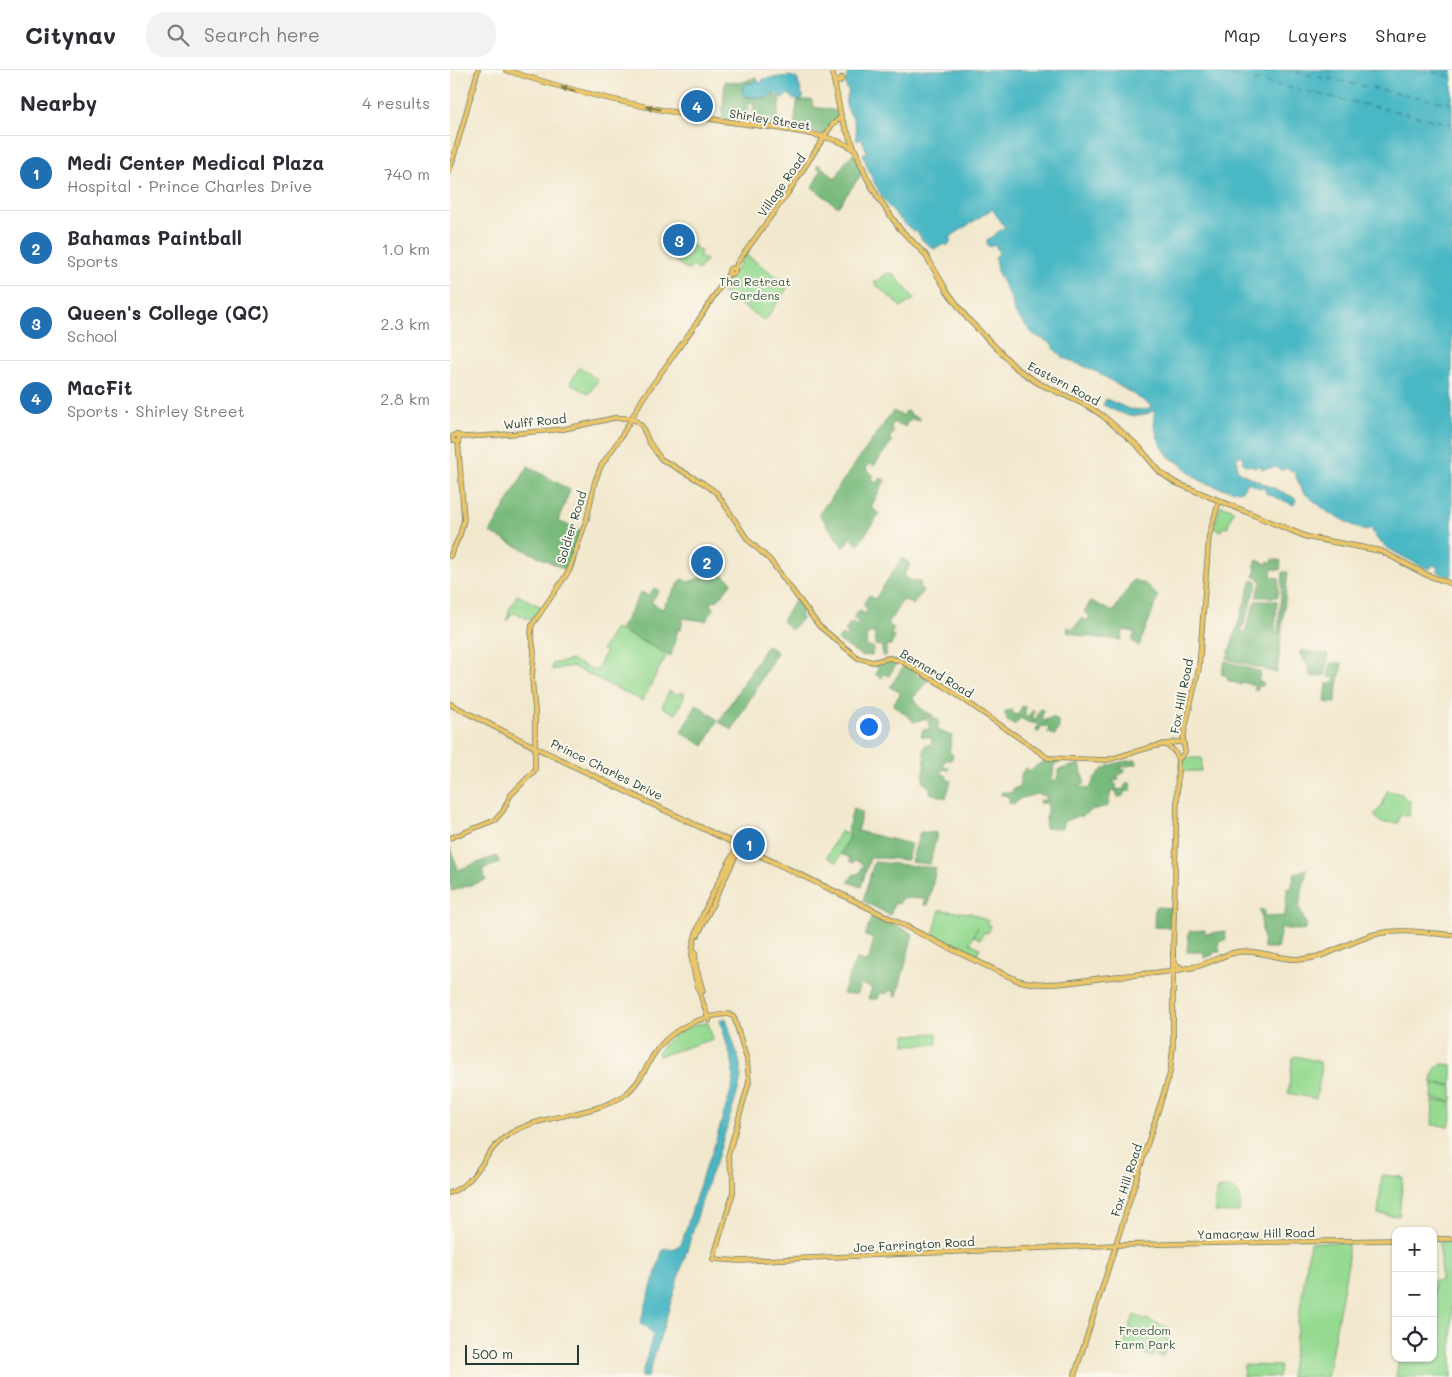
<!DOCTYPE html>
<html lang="en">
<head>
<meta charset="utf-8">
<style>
	body { margin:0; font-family:Mali,sans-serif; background:#f2f2f3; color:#2b2b33 }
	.controls { position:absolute; right:15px; bottom:15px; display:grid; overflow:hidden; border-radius:10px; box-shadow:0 1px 4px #0004 }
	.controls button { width:45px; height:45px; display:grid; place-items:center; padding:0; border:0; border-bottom:1px solid #e1e1e2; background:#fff; color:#2b2b33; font:25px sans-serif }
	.scale { position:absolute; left:15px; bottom:12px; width:114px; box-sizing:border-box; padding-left:5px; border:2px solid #1f3d34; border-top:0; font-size:14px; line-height:18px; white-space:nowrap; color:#1f3d34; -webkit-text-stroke:4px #fbf7ec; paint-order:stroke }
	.you { position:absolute; left:418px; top:656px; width:18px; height:18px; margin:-12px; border:4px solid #fff; border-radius:50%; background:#1a73e8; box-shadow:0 0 0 8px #1a73e833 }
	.badge { display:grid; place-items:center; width:32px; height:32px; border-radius:50%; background:#1f6fb2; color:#fff; font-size:16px; font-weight:700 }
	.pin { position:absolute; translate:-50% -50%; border:2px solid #fff; box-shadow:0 1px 5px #0006 }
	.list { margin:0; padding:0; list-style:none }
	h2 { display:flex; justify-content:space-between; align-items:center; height:65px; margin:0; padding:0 20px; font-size:21px }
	h2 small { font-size:16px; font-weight:400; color:#7c7c81 }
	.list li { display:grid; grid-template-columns:32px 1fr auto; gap:15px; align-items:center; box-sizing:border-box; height:75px; padding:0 20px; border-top:1px solid #e1e1e2 }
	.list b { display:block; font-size:19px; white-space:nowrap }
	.list p { margin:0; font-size:16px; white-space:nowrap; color:#7c7c81 }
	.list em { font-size:16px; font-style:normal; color:#7c7c81 }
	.icon { flex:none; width:28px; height:28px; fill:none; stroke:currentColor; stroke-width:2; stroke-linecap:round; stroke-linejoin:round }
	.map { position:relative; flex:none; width:1002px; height:1307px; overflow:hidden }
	header { display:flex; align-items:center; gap:30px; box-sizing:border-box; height:70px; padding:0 25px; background:#fff; border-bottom:1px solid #e1e1e2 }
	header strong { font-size:24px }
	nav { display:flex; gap:28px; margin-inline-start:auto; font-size:18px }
	.search { width:350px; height:45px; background:#f2f2f3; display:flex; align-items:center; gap:12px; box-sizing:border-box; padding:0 18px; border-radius:20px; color:#7c7c81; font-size:19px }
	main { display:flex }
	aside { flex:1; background:#fff }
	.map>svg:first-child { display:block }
</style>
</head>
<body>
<header>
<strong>Citynav</strong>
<div class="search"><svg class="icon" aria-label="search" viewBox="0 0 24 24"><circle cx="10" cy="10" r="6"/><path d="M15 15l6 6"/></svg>Search here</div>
<nav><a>Map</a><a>Layers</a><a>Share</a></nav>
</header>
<main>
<aside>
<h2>Nearby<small>4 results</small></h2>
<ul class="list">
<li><span class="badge">1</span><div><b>Medi Center Medical Plaza</b><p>Hospital · Prince Charles Drive</p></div><em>740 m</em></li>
<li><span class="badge">2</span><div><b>Bahamas Paintball</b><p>Sports</p></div><em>1.0 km</em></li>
<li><span class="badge">3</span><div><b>Queen's College (QC)</b><p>School</p></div><em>2.3 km</em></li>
<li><span class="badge">4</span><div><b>MacFit</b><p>Sports · Shirley Street</p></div><em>2.8 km</em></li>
</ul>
</aside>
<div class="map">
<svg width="1002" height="1307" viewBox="0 0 1002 1307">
	<rect width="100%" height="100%" fill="#fbf7ec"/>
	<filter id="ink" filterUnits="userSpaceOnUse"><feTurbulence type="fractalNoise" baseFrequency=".02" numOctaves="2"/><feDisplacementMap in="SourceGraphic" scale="10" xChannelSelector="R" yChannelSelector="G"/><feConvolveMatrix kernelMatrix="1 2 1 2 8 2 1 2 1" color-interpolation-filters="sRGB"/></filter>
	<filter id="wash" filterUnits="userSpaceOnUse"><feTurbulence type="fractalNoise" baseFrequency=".0096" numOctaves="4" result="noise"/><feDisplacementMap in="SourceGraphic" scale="20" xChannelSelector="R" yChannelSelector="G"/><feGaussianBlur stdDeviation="1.12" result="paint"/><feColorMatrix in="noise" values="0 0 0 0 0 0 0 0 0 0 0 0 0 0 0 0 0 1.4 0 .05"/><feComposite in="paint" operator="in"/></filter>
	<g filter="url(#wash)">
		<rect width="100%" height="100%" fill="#f2e8ce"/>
		<g fill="#96da92" stroke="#5a8c63">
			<path d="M 233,169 L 251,181 L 249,186 L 256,190 L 249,200 L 243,196 L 240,199 L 237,200 L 223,189 Z"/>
			<path d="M 296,185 L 339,215 L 315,251 L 270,221 Z"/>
			<path d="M 438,203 L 443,204 L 465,229 L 451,237 L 424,213 Z"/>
			<path d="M 130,297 L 148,310 L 139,324 L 120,313 Z"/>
			<path d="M 771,435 L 784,440 L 777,458 L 773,457 L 771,461 L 763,458 Z"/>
			<path d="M 67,525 L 92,537 L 82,551 L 65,543 L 61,544 L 58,550 L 56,549 L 60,543 L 58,542 Z"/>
			<path d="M 165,558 L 217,584 L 192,631 L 122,596 L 102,600 L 102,594 L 121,590 L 146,601 L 156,582 L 152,580 Z"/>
			<path d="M 219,621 L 228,625 L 230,622 L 235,624 L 226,644 L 212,637 Z"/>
			<path d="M 733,688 L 752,688 L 751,701 L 730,701 L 731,690 Z"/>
			<path d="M 937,721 L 952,724 L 956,730 L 960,731 L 959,746 L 950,745 L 948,753 L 930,752 L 924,745 L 932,736 Z"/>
			<path d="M 390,761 L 399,766 L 387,792 L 377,787 Z"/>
			<path d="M 490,840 L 521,843 L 538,851 L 538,854 L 541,856 L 538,863 L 534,862 L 530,869 L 524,866 L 528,857 L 520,873 L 530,878 L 526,887 L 483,865 Z"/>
			<path d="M 252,953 L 258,953 L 263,969 L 209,986 L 208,982 C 219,966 233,958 252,953 Z"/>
			<path d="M 487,963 L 487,974 L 455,975 L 456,965 Z"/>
			<path d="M 846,986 L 870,992 L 871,1003 L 866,1029 L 838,1023 L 843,988 Z"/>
			<path d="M 993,994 L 1002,995 L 1002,1015 L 982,1013 C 983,1004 983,997 993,994 Z"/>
			<path d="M 983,1014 L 1002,1016 L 1002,1031 L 982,1029 Z"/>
			<path d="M 983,1031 L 1001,1032 L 1002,1050 L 1000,1052 L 999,1056 L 982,1055 Z"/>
			<path d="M 932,1105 L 952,1107 L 953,1108 L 949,1146 L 928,1144 Z"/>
			<path d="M 773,1118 L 780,1118 L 787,1122 L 791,1130 L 789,1142 L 780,1143 L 765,1142 L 765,1130 L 768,1119 Z"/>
			<path d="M 1002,1171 L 1002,1307 L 946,1307 L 949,1288 L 983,1288 L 983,1211 L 991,1211 L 989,1172 Z"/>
			<path d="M 860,1172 L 898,1172 L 898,1193 L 877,1307 L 840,1307 Z"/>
			<path d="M 684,1245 L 719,1258 L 715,1268 L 721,1271 L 712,1287 L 706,1283 L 703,1287 L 673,1278 Z"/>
			<path d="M 794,1295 L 830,1296 L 828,1307 L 793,1307 Z"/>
		</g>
		<g fill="#78ba7c" stroke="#4c7c58">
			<path d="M 306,7 L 308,9 L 301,13 L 299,12 L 293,17 L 292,24 L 293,27 L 318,29 L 326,25 L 330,30 L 326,57 L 302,54 L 304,33 L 298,33 L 296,53 L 272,49 L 275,11 L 290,13 Z"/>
			<path d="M 354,30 L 362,30 L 363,37 L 388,41 L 389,47 L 379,56 L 374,65 L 344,60 L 347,32 Z"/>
			<path d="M 405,83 L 413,102 L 388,137 L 362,117 L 371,100 L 367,97 L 368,94 L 386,109 C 392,98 394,90 405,83 Z"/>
			<path d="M 443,341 L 453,346 L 456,341 L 461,343 L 460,345 L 470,348 L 469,351 L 462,349 L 460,351 L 458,351 L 455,357 L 451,354 L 450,356 L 444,352 L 440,358 L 444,361 L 439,369 L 442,371 L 424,396 L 420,393 L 416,399 L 424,406 L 421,410 L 426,413 L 431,408 L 435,410 L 421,437 L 429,444 L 408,475 L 400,467 L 394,478 L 369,444 Z"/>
			<path d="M 78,396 L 120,420 L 108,451 L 131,461 L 118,501 L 40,463 Z"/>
			<path d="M 452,488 L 461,494 L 454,504 L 456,508 L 464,512 L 466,510 L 471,513 L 469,517 L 473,520 L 463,535 L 453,529 L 438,554 L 444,558 L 441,565 L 445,567 L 441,575 L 436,575 L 436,586 L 432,586 L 432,576 L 425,575 L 425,563 L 417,563 L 416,577 L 423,577 L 422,585 L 412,586 L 388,570 L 392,565 L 396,567 L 399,564 L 395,561 L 401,552 L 407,556 L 409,552 L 403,548 L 409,540 L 415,544 L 418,539 L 413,535 L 419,525 L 425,529 Z"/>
			<path d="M 823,489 L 831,491 L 830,500 L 822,499 L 821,506 L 829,508 L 828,527 L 806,527 L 812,511 L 804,506 L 806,497 L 804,496 L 807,490 L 817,494 L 818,491 L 822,493 Z"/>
			<path d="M 265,498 L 282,512 L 268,530 L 261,532 L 263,539 L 256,551 L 233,548 L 231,560 L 228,559 L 221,586 L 170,560 L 191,522 L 199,526 L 204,518 L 209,521 L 201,532 L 212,539 L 232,509 L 238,512 L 257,506 Z"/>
			<path d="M 833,502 L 838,502 L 827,603 L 777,589 L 802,510 L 808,512 L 791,562 L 795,563 L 805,531 L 827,531 L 825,561 L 828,562 Z"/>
			<path d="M 683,510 C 695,512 701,518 708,527 L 689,576 L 682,571 L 685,562 L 673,560 L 671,570 L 632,566 L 617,562 L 618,557 L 623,559 L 632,548 L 637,551 L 640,546 L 634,542 L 641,531 L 663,542 Z"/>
			<path d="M 346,528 L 354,541 L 350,544 L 352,549 L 341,560 L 332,551 Z"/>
			<path d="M 317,575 L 327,582 L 282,660 L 269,652 Z"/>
			<path d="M 850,581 L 878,584 L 875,605 L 864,607 L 860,606 C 859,596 856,591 850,585 Z"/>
			<path d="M 440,589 L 448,591 L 439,606 L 434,604 L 432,608 L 426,605 L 428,598 L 424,595 L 424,593 Z"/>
			<path d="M 775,591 L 811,602 L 808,611 L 814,613 L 813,616 L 809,616 L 807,620 L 804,619 L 805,616 L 792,612 L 791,615 L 777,610 L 778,606 L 771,604 Z"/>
			<path d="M 881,593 L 892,593 L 885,633 L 875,632 L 877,614 L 884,613 L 885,607 L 878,607 Z"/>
			<path d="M 455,594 L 464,602 L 467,602 L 466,605 L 470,607 L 471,604 L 479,609 L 463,628 L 470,638 L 484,646 L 464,652 L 443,634 L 451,623 L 440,617 Z"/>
			<path d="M 247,634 L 268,650 L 254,676 L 231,662 Z"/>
			<path d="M 572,636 L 575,637 L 575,647 L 577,648 L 582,641 L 584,640 L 583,649 L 586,649 L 590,639 L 593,640 L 592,648 L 594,652 L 596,652 L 595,650 L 603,647 L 608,651 L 609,657 L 605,665 L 598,663 L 599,657 L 591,656 L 589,662 L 586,661 L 588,654 L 584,653 L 580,653 L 570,648 L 564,655 L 557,651 L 557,647 L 554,644 L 556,641 L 563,640 L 562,643 L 568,645 Z"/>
			<path d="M 485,648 L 489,651 L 487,660 L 502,666 L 499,682 L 503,685 L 501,690 L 495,690 L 493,696 L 499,697 L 498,700 L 493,699 L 491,703 L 497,706 L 496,709 L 501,711 L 496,728 L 480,723 L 480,718 L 473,712 L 475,686 L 473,684 L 475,675 L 481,675 L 482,668 L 471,666 L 473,659 L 478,660 L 480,655 L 477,650 Z"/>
			<path d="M 597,690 L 610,690 L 610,693 L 604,694 L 602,714 L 608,707 L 608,700 L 630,694 L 634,711 L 634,714 L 628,716 L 638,719 C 642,716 642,714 644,709 C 655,693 669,692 686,690 L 687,694 L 668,698 L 675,700 L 675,702 L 667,706 L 669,710 L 662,711 L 666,714 L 667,720 L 674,719 L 676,713 L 680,713 L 682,720 L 674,722 L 673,726 L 668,727 L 666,721 L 661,721 L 658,736 L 641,740 L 633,746 L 627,746 L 613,752 L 612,759 L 595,758 L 598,733 L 589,733 L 590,730 L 597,730 L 596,726 L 587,724 L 569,729 L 565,734 L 559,733 L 559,727 L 550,724 L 553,722 L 562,723 L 563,719 L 569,717 L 572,702 L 576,698 L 581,701 L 587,695 Z"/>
			<path d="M 403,739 L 412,742 L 407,761 L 461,774 L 457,790 L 422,787 L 419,791 L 411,817 L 398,812 L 403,805 L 410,803 L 413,794 L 405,790 L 403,793 L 399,791 L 400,788 L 391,784 L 400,765 L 397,762 Z"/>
			<path d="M 470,762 L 487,763 L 480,794 L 461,792 Z"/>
			<path d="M 0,777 L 8,800 L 46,786 L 50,793 L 32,799 L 36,810 L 2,821 L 0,814 Z"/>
			<path d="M 424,792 L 486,798 L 478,835 L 474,835 L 475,829 L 451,828 L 450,833 L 444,834 L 440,845 L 413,831 Z"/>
			<path d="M 857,799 L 849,837 L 856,854 L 854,861 L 831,858 L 827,878 L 814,878 L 810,840 L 814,840 L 814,847 L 835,846 L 837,818 L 841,819 L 845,803 Z"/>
			<path d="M 705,837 L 723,838 L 722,858 L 704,857 Z"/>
			<path d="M 423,843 L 463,864 L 447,926 L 444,927 L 445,922 L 439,920 L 438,923 L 430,923 L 428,929 L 418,929 L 422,918 L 410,914 L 407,924 L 393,924 L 400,903 L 407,889 L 418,892 L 424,869 L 415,866 Z"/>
			<path d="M 755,860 L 755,864 L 775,861 L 776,870 L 768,872 L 770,882 L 763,882 L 763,885 L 754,888 L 754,882 L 737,882 L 739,861 Z"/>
		</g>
		<g fill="#49b7c4" stroke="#347a7c">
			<path d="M 399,0 L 1002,0 L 1002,506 L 994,505 L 987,501 L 988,497 L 982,495 L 980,499 L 978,499 C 964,492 923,475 922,459 L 919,458 L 917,461 L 912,460 L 879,443 L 853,422 L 844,402 L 836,398 L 833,401 L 825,397 L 822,398 L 812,399 L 811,395 L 805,398 L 801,395 L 797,396 L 792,392 L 793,386 L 787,386 L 787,399 L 791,403 L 841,426 L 846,429 L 844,435 L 816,423 L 815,419 L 807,417 L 797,412 L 792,421 C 779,421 754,415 744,406 C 739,402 734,397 729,393 C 725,390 720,389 717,384 C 708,372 701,354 705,340 C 686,351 671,344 653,335 L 656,329 L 679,339 L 696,340 L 702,336 L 647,302 L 612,287 L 604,279 L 602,274 L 583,264 L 564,242 L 562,231 L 547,201 L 545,188 L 549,183 L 545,174 L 540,177 L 537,175 L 537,170 L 555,157 L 542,139 L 500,167 L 501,172 L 497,176 L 495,174 L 484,179 L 473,171 L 467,161 L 465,162 C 439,144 422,114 413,84 L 417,82 L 412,69 L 407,71 L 406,68 C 407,62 405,52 401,45 C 396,36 393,33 399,22 C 393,15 396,7 399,0 Z"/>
			<path d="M 339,6 L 347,8 L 352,24 L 354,26 L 351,31 L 344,29 L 338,24 L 334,28 L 329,27 L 328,23 L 315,28 L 294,26 L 292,24 L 294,21 L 292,18 L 297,13 L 302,14 L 305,10 L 308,10 L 310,13 L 312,13 L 313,9 Z"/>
			<path d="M 276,948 L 290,994 L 291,1007 L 289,1017 L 267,1089 L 259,1108 L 198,1307 L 191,1307 L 203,1265 L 197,1257 L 190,1254 L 213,1179 L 226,1178 L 232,1172 L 254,1101 L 262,1083 L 283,1014 L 283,995 L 270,950 Z"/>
		</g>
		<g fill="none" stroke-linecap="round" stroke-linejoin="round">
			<g stroke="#2a5c58" stroke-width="1" stroke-dasharray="6 5" stroke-linecap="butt">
				<path d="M 761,0 L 1002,54"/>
				<path d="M 835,0 L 1002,34"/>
				<path d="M 972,0 L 1002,7"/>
			</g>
		</g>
	</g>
	<g filter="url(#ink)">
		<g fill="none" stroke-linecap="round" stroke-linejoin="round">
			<g stroke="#69796a" stroke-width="5.5">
				<g id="major">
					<path d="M 0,100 L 28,0"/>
					<circle cx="282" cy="201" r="3"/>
					<path d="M 285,200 L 287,193 L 338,123 L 382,55 L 391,47"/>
					<circle cx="6" cy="368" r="3.5"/>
					<path d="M 8,365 L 14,367 L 48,365 L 114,359 L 164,348 L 178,348 L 185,350 L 192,356 L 199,372 L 211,389 L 253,413 L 267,423 L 298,470 L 320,490 L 369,556 L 408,588 L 423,592 L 439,588 L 451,591 L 494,616 L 598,688 L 657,690 L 701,677 L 727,672 L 733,673"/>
					<path d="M 0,486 L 10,465 L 14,449 L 8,370"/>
					<path d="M 713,674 C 721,677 727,682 728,690 L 723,885"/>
					<path d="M 728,690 L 735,682 L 733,668 L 749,598 L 759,466 L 769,431"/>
					<path d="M 0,768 L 45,750 L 53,741 L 60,726 L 85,700 L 85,641 L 82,609 L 84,582 L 81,562 L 82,555 L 119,501 L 137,448 L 145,411 L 151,396 L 171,367 L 193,328 L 246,254 L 279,203"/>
					<path d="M 248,865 L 290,777"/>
					<path d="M 245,881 L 246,897 L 253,921"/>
					<path d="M 259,951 C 253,931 244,910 242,890 C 240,858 273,805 288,775"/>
					<path d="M 0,1123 C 31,1109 31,1085 55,1067 C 88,1043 139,1048 173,1026 C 187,1016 194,1002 202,987 C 218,960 248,946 279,944 L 284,947 L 297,990 L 299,1012 L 278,1086 L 283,1108 L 283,1123 L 263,1189 L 290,1191 L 666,1175 L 946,1170"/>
					<path d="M 983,1169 L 1002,1169"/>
					<path d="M 624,1307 L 720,1003 L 723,977 L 723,883"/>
				</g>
			</g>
			<g stroke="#69796a" stroke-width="6">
				<g id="highway">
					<path d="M 56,0 C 124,23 196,38 267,50 C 296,55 384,62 403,79"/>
					<path d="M 382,0 L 391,47 L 417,108 L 427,126 L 450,159 L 475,184 L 497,221 L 517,248 L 566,298 L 588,313 L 638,336 L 653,346 L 688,376 L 710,402 L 724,412 L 857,467 L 931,481 L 977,505 L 1002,514"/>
					<path d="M 385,12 L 390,11 L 392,8"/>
					<path d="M 0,634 C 125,699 253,758 380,819 C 443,849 504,882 567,910 C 598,919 630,910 661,907 C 689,904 717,903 744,897 C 758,894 770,886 783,883 C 808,877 831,892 855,889 C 880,886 902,870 926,864 C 950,858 977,863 1002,865"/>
					<path d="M 724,890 L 726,895 L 730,897"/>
				</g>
			</g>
			<use href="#major" stroke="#ecc669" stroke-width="4"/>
			<use href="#highway" stroke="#ecc669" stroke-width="4.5"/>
		</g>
		<defs><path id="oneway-solid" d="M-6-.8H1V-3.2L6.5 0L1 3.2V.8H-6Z" transform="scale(1.25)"/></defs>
		<g fill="#7b7b4c">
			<use href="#oneway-solid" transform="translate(118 19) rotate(-165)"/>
			<use href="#oneway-solid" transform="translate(203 38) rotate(-168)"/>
		</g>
	</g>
	<g text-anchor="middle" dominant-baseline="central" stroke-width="4" stroke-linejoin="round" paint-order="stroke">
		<g font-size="12" fill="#1f3d34" stroke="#fbf7ec">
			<text transform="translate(320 49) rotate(9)">Shirley Street</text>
			<text transform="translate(331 115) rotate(-55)">Village Road</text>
			<text transform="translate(614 313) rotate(28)">Eastern Road</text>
			<text transform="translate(85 351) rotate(-6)">Wulff Road</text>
			<text transform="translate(121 457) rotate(-73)">Soldier Road</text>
			<text transform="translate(487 603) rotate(31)">Bernard Road</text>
			<text transform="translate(731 626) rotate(-79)">Fox Hill Road</text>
			<text transform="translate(157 699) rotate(26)">Prince Charles Drive</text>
			<text transform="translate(676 1110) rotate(-72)">Fox Hill Road</text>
			<text transform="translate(806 1163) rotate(-1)">Yamacraw Hill Road</text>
			<text transform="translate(464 1174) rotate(-3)">Joe Farrington Road</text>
		</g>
		<g font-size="12" fill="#375c47" stroke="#fbf7ec">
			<text x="305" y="211">The Retreat<tspan x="305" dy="14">Gardens</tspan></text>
			<text x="695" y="1260">Freedom<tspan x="695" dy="14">Farm Park</tspan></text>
		</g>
	</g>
</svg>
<div class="controls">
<button>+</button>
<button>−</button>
<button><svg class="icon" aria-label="locate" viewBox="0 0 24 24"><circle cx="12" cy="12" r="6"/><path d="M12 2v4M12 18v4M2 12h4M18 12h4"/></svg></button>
</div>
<div class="scale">500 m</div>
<div class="you"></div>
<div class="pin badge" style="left:299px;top:774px">1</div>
<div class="pin badge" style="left:257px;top:492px">2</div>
<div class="pin badge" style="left:229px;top:170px">3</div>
<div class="pin badge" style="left:247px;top:36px">4</div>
</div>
</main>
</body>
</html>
